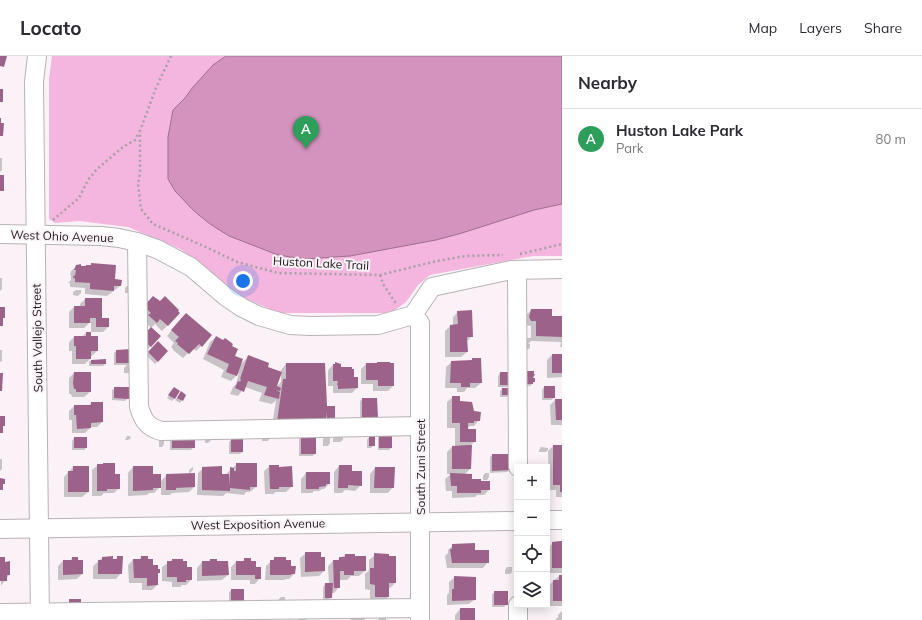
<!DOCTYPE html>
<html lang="en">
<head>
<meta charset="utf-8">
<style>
	body { margin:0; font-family:Mulish,sans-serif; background:#f2f2f3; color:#2b2b33 }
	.controls { position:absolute; right:12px; bottom:12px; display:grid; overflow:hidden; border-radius:0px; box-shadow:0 2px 10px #0003 }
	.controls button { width:36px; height:36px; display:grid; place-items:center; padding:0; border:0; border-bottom:1px solid #e1e1e2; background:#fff; color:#2b2b33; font:20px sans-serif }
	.you { position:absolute; left:243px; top:225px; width:14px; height:14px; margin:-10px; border:3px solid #fff; border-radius:50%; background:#1a73e8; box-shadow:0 0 0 6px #1a73e833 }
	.badge { display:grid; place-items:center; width:26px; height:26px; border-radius:50%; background:#0f766e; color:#fff; font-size:13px; font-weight:700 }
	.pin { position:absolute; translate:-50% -33px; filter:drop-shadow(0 1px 2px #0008) }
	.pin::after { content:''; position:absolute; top:21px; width:14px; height:12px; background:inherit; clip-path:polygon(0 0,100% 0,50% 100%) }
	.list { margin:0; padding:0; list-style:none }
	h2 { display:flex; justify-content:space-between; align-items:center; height:52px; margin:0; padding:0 16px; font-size:17px }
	h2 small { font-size:13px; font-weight:400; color:#7c7c81 }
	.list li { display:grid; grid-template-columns:26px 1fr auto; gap:12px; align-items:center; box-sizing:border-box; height:60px; padding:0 16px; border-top:1px solid #e1e1e2 }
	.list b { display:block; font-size:15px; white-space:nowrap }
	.list p { margin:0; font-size:13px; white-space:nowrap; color:#7c7c81 }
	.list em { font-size:13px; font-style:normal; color:#7c7c81 }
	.icon { flex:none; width:22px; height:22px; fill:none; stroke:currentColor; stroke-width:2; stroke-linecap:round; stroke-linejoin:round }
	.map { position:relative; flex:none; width:562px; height:564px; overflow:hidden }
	header { display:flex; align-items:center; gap:24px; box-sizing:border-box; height:56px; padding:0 20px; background:#fff; border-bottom:1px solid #e1e1e2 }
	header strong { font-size:19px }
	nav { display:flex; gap:22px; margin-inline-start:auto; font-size:14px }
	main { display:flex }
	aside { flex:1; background:#fff }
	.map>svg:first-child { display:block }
</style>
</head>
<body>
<header>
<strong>Locato</strong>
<nav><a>Map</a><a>Layers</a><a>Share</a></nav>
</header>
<main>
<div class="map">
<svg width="562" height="564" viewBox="0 0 562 564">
	<rect width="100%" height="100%" fill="#faf2f7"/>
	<path fill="#f4b5de" d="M 52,0 L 562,0 L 562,200 L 533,200 L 430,219 L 418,229 L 406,246 L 391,257 L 278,257 L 245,242 L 218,223 L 197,205 L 180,193 L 128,171 L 79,165 L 55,167 L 49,163 L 49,23 Z"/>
	<path fill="#d393be" stroke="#9c6f8d" d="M 226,0 L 562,0 L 562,148 L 534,154 L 462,177 L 436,184 L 350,200 L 304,203 L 278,199 L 229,180 L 210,168 L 194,155 L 175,135 L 168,123 L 168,81 L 173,54 L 185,42 L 193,31 L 213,9 Z"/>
	<g fill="#0003">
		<path d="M 0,102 L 2,102 L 2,114 L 0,116 Z"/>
		<path d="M 92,208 L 120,230 L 107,240 L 85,238 L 85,232 L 70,231 L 70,227 L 68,227 L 71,224 L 71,219 L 70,219 L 71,215 L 77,210 L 89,210 Z"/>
		<path d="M 0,222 L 2,222 L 2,233 L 0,235 Z"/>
		<path d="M 127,230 L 130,230 L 130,234 L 128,237 L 125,237 L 125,232 Z"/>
		<path d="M 76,234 L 81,234 L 81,237 L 78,240 L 73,239 L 73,236 Z"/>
		<path d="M 85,243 L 108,271 L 103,276 L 91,276 L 91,267 L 89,267 L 84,272 L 69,272 L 69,256 L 74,251 L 80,251 L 80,248 Z"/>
		<path d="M 148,246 L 177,255 L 179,257 L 162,275 L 155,268 L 151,272 L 144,265 L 139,256 Z"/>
		<path d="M 522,255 L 527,255 L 527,258 L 531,255 L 551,261 L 562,261 L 562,291 L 560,291 L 561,286 L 531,285 L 528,288 L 530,288 L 530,292 L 527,294 L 523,294 L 523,291 L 526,287 L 524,287 L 524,284 L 527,282 L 531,282 L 531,270 L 525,269 Z"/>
		<path d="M 458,256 L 472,280 L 466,286 L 467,296 L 461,301 L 445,301 L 445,275 L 450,270 L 453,270 L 453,261 Z"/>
		<path d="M 181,263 L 201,290 L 196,295 L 193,292 L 183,302 L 173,294 L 173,293 L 171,291 L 174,287 L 167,280 Z"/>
		<path d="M 86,277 L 90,281 L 97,281 L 97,295 L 92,300 L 90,300 L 90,303 L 85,308 L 72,308 L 72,295 L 69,295 L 69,286 L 74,281 L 82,281 Z"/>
		<path d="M 160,280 L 148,293 L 139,285 Z"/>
		<path d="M 216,281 L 234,300 L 240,309 L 248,301 L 266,312 L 275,332 L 278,332 L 278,329 L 281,326 L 281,314 L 286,308 L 326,353 L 334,364 L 272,371 L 276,344 L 272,348 L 259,345 L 262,337 L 245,331 L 238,340 L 230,338 L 233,331 L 236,328 L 239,317 L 231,325 L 221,321 L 224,314 L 203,303 L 210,286 Z"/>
		<path d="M 158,287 L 167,295 L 155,308 L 146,299 Z"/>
		<path d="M 0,294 L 2,294 L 2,305 L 0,306 Z"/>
		<path d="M 116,295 L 130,307 L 128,309 L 131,309 L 131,314 L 129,317 L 124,317 L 124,312 L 127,309 L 114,309 L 114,297 Z"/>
		<path d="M 552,299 L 562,299 L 562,321 L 547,322 L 547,304 Z"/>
		<path d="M 473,303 L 481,327 L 475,332 L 467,332 L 464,336 L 457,336 L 457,332 L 445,332 L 446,311 L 452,306 L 470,305 Z"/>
		<path d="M 105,304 L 105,308 L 103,310 L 89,310 L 89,305 Z"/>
		<path d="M 366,308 L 393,330 L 388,335 L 373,335 L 373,328 L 361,328 L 361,313 Z"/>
		<path d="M 333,309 L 340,312 L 353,322 L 357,332 L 352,337 L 333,337 L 333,330 L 328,330 L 328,314 Z"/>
		<path d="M 74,317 L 90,336 L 84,341 L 72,341 L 71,338 L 69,338 L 69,322 Z"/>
		<path d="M 500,317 L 509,328 L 507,331 L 498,331 L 498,320 Z"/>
		<path d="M 532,323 L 534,323 L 534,326 L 530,330 L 520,330 Z"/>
		<path d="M 544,331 L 554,342 L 551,344 L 542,344 L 542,334 Z"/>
		<path d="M 115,332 L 128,342 L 125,345 L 112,344 L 112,334 Z"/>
		<path d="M 174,332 L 175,342 L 172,345 L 167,342 Z"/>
		<path d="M 502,333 L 510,338 L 507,341 L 500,341 L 500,335 Z"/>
		<path d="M 181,337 L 182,344 L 180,347 L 175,344 Z"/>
		<path d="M 453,341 L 474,356 L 479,364 L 474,370 L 470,370 L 466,374 L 475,385 L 471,389 L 470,413 L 464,419 L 471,424 L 489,434 L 484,439 L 477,439 L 475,441 L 452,442 L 452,435 L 446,435 L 445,423 L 451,418 L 447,418 L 447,396 L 452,391 L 455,391 L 455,372 L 447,372 L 447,346 Z"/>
		<path d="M 362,343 L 377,361 L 374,363 L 360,364 L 360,345 Z"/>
		<path d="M 555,344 L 562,344 L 562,369 L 551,369 L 550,349 Z"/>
		<path d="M 91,347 L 102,347 L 102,366 L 97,371 L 91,371 L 85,377 L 72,377 L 72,364 L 69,364 L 69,355 L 74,350 L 88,350 Z"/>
		<path d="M 380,379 L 391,392 L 389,394 L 378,394 L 378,382 Z"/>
		<path d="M 127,380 L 130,380 L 131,382 L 128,384 L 125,384 Z"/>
		<path d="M 265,380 L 270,380 L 270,382 L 268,385 L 262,385 L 262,383 Z"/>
		<path d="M 301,380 L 315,397 L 313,400 L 299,400 L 299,383 Z"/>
		<path d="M 335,380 L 343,380 L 343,384 L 340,386 L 333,386 L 333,383 Z"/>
		<path d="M 326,381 L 330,381 L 330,387 L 328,390 L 323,390 L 323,383 Z"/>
		<path d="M 370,381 L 374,389 L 371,392 L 367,392 L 367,383 Z"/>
		<path d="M 74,382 L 86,392 L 84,394 L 72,394 L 72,385 Z"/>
		<path d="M 161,382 L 164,382 L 164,388 L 162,391 L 159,391 L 159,384 Z"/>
		<path d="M 172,382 L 194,391 L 191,394 L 170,394 L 170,384 Z"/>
		<path d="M 207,382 L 211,382 L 211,384 L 208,387 L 205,387 L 205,384 Z"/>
		<path d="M 231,384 L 242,384 L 242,396 L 240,398 L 229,398 L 229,386 Z"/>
		<path d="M 553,390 L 562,390 L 562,441 L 556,441 L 556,434 L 549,434 L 548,394 L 546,396 L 539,396 L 539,394 L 541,391 L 548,392 L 548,395 Z"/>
		<path d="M 492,399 L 510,414 L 507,416 L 490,417 L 490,401 Z"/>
		<path d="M 0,403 L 2,403 L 2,413 L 0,415 Z"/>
		<path d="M 237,408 L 256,431 L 250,436 L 246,436 L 244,439 L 226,437 L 223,440 L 197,439 L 198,417 L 203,412 L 221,419 L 225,419 Z"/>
		<path d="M 98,409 L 114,419 L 119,432 L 114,437 L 104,437 L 101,440 L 92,440 L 92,414 Z"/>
		<path d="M 270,410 L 278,412 L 292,430 L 286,436 L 276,436 L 273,438 L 265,438 L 264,415 Z"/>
		<path d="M 339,410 L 351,416 L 361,429 L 355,435 L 345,434 L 342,437 L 334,437 L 334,416 Z"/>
		<path d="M 73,411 L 88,436 L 82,441 L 64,441 L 64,421 Z"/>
		<path d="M 133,411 L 152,419 L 160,426 L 167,419 L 189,418 L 189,414 L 193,411 L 193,414 L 189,418 L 194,431 L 189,436 L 172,437 L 170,439 L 161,439 L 161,430 L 154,437 L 149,437 L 147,439 L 128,440 L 128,417 Z"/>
		<path d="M 375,412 L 394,412 L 394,430 L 388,437 L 370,437 L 370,418 Z"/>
		<path d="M 306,417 L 329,428 L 324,433 L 322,433 L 319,435 L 314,435 L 312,437 L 301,437 L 301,423 Z"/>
		<path d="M 485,417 L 489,417 L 489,421 L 487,424 L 483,424 L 483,420 Z"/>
		<path d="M 553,487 L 562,487 L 562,517 L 548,517 L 548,492 Z"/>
		<path d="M 453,489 L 474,495 L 488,506 L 483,512 L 447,512 L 445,500 L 448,497 L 448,494 Z"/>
		<path d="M 306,497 L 320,502 L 324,502 L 324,515 L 319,520 L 301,521 L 300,502 Z"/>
		<path d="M 345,499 L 354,499 L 365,515 L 359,520 L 351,520 L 347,524 L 339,524 L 339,531 L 334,537 L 331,537 L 331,541 L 329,544 L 323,544 L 323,531 L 325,528 L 329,528 L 328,510 L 333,505 L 337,505 Z"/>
		<path d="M 375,499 L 395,527 L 390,532 L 388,532 L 388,541 L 383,546 L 370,546 L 370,534 L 365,533 L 365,518 L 369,514 L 369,504 Z"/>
		<path d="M 112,501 L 112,504 L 115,504 L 118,501 L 121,517 L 116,523 L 93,523 L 93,510 L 102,502 Z"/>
		<path d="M 141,501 L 159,517 L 157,519 L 157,529 L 152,534 L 142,534 L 142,527 L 129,527 L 128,509 L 133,504 L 139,504 Z"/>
		<path d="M 0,502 L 4,507 L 9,506 L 9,519 L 1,530 Z"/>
		<path d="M 72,502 L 82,518 L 77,523 L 58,524 L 58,510 L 63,505 L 70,505 Z"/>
		<path d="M 275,502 L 290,511 L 294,518 L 289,523 L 286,523 L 284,524 L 265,524 L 266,510 Z"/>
		<path d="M 245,503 L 250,506 L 255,512 L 260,522 L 255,528 L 250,528 L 250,524 L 231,524 L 231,511 L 236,506 L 242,506 Z"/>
		<path d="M 172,504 L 182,504 L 186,512 L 191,524 L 186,529 L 182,529 L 180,531 L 172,531 L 172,526 L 162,525 L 162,511 Z"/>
		<path d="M 210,504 L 228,519 L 222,524 L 197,525 L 197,512 L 202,506 L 208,506 Z"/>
		<path d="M 507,511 L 512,511 L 512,516 L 510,518 L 505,518 L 505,514 Z"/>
		<path d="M 559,520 L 562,520 L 562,550 L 549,550 L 548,530 Z"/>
		<path d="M 455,521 L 475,543 L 469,548 L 447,549 L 447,539 L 449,537 L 449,526 Z"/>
		<path d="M 232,534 L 243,545 L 229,548 L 229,536 Z"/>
		<path d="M 495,536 L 507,548 L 504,551 L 492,551 L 492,538 Z"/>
		<path d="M 281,541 L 285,541 L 285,546 L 278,549 L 278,544 Z"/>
		<path d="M 524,549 L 540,549 L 537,551 L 524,551 Z"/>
		<path d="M 460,553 L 474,564 L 455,564 L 455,559 Z"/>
		<path d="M 562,555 L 562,564 L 555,564 L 558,561 L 558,559 Z"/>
		<path d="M 353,560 L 364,560 L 365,564 L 350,564 Z"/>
		<path d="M 380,560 L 386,560 L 386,564 L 378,564 Z"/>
		<path d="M 299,562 L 307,562 L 307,564 L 298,564 Z"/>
	</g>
	<g fill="#9d628a">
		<path d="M 0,0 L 7,0 L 4,11 L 0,10 Z"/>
		<rect x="0" y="33" width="3" height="13"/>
		<path d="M 0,62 L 1,62 L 1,67 L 4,67 L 3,80 L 0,80 Z"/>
		<rect x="0" y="119" width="4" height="16"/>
		<path d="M 91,207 L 116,209 L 115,223 L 122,224 L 121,230 L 114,230 L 114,235 L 90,233 L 90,227 L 75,226 L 75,222 L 73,222 L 74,219 L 75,220 L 76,214 L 74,214 L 76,209 L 81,208 L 81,210 L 86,210 L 86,209 L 91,209 Z"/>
		<path d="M 153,240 L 160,245 L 165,240 L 179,254 L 178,255 L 180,257 L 168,270 L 160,263 L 157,267 L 148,259 L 151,257 L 144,250 Z"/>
		<path d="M 85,242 L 102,242 L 102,262 L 109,262 L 109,271 L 96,271 L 96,262 L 90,262 L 90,267 L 74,267 L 74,250 L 85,250 Z"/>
		<path d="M 0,251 L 5,251 L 5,262 L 3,262 L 3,270 L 0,270 Z"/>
		<path d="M 531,253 L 552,253 L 552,260 L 562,260 L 562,281 L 536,280 L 536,265 L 531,265 L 529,261 Z"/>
		<path d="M 472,254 L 473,281 L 467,281 L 468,296 L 450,296 L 450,269 L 458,268 L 457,255 Z"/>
		<path d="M 186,257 L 212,279 L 202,291 L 199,288 L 189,298 L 177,288 L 178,287 L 175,285 L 179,281 L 171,274 Z"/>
		<path d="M 151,271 L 161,280 L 151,291 L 141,282 Z"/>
		<path d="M 86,276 L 91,276 L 91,280 L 98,280 L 98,295 L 91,295 L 91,303 L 76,303 L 76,290 L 74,290 L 74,280 L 86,280 Z"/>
		<path d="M 216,280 L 223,284 L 225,282 L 233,288 L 232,290 L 238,293 L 235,300 L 243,303 L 237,320 L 226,316 L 229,308 L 207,298 Z"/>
		<path d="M 158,285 L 168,295 L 158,306 L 148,296 Z"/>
		<path d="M 131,293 L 131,307 L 116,307 L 116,294 Z"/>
		<rect x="552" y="298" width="10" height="19"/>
		<path d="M 248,299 L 269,307 L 268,311 L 282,316 L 277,330 L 281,332 L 280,335 L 276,334 L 280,336 L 279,343 L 264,339 L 267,331 L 248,325 L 244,336 L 235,332 L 238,325 L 240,326 L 241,323 L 240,323 Z"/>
		<path d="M 472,302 L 481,302 L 482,327 L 470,327 L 470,331 L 461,331 L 461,327 L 450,327 L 451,305 L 472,304 Z"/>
		<path d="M 106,303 L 106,308 L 91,308 L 91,304 Z"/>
		<path d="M 335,306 L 341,308 L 341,311 L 352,311 L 352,313 L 354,313 L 354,321 L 358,321 L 358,332 L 338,333 L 338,329 L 337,329 L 338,325 L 333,325 L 333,308 L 335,308 Z"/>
		<path d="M 377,306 L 390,306 L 390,307 L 394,307 L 394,330 L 378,330 L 378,324 L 366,324 L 366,307 L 377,307 Z"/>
		<path d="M 286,307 L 325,307 L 327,350 L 335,350 L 335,364 L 327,364 L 327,355 L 326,365 L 277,366 L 283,323 L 286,323 Z"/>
		<path d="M 522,315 L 534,315 L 534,318 L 535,318 L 533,322 L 535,322 L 535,326 L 533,326 L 533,328 L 522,328 Z"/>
		<path d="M 74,316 L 91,316 L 91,336 L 76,336 L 76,333 L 74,333 L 73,327 Z"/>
		<rect x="500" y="316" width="10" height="13"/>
		<path d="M 0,317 L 3,317 L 2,335 L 0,335 Z"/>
		<rect x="544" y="330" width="11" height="12"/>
		<path d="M 114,331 L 129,331 L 129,343 L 114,342 Z"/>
		<path d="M 174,331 L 180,335 L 175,343 L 168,339 Z"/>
		<rect x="502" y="332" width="9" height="7"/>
		<path d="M 181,335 L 186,339 L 183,345 L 177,342 Z"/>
		<path d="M 452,340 L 460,340 L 460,345 L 472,346 L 474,355 L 481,356 L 480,365 L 474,365 L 474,367 L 468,367 L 468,373 L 476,373 L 476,386 L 460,386 L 460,367 L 452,367 Z"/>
		<path d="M 362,342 L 377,342 L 378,361 L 362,362 Z"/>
		<path d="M 555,343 L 562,343 L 562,364 L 556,364 Z"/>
		<path d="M 91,346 L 103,346 L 103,366 L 91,367 L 91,372 L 77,373 L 76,359 L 74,359 L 74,349 L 91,349 Z"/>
		<path d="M 0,360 L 5,360 L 5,370 L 3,370 L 3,377 L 0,377 Z"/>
		<rect x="379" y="378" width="13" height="14"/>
		<rect x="301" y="379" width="15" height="19"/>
		<path d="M 195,380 L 195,392 L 172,392 L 172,381 Z"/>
		<rect x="369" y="380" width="6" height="10"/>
		<rect x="74" y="381" width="13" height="11"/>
		<rect x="231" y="383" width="12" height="13"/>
		<path d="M 469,389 L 472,389 L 471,413 L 452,413 L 452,390 Z"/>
		<path d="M 553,389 L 562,389 L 562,436 L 560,436 L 560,429 L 553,429 Z"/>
		<path d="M 492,398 L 511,398 L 511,414 L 492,415 Z"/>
		<path d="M 103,407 L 115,407 L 115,418 L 120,418 L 120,433 L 107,433 L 107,435 L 97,435 L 97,408 L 103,408 Z"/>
		<path d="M 236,407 L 257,407 L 257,431 L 250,431 L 250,434 L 230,432 L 230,435 L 202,434 L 202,411 L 222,410 L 222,418 L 229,418 L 230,430 L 230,411 L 234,412 L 234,415 L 236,415 Z"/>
		<path d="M 269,409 L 279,409 L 279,411 L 292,410 L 293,431 L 279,431 L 279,433 L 270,433 Z"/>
		<path d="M 339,409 L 352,409 L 352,415 L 362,415 L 362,430 L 348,429 L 348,432 L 338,432 Z"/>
		<path d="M 73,410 L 89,410 L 89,436 L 68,436 L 68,415 L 73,415 Z"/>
		<path d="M 133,410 L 153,410 L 153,418 L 161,418 L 161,432 L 153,432 L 153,434 L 133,435 Z"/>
		<path d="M 375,411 L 395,411 L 394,432 L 374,432 Z"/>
		<path d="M 306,416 L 330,416 L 330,428 L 326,428 L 326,430 L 319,431 L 319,433 L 306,433 Z"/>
		<path d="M 195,417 L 195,431 L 176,432 L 176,434 L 166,434 L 166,418 Z"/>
		<path d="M 450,417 L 472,418 L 472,423 L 481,423 L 481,425 L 490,425 L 490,434 L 481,434 L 481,437 L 457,437 L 457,430 L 451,430 Z"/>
		<path d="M 0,422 L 5,423 L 5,428 L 3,428 L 3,434 L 0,434 Z"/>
		<path d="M 560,485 L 562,485 L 562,512 L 552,512 L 552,486 Z"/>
		<path d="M 475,487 L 475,494 L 489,494 L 489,507 L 452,507 L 450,493 L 452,493 L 452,488 Z"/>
		<path d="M 305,496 L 321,496 L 321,501 L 325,501 L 325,515 L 305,516 Z"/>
		<path d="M 374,497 L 389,498 L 389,500 L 396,500 L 396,527 L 389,527 L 389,541 L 375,541 L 375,529 L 370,528 L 370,512 L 374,512 Z"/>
		<path d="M 345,498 L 355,498 L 355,500 L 366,500 L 366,515 L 354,515 L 354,519 L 344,519 L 344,515 L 340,515 L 340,532 L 334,532 L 333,504 L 339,504 L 339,501 L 345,501 Z"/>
		<path d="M 113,500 L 113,503 L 117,503 L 117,500 L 123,500 L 122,518 L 98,518 L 98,504 L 102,504 L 102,501 Z"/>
		<path d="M 141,500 L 148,500 L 148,503 L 153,503 L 153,509 L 158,509 L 158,513 L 160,513 L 160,517 L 158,517 L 158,529 L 147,530 L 147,522 L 134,522 L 133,503 L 141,503 Z"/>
		<path d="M 0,501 L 5,501 L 5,506 L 10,505 L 10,519 L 7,519 L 7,525 L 0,525 Z"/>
		<path d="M 72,501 L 78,501 L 78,504 L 83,504 L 83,518 L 63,519 L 63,504 L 72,504 Z"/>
		<path d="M 274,501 L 286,501 L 286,504 L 291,504 L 291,510 L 296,510 L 295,518 L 291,518 L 291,519 L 270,519 L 270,504 L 274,504 Z"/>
		<path d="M 244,502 L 251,502 L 251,505 L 256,505 L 256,511 L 261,511 L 261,523 L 255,523 L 255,519 L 236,519 L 236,505 L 244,505 Z"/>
		<path d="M 172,503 L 183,503 L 183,505 L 187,505 L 187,511 L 192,511 L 192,524 L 186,524 L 186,526 L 177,526 L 177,521 L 167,521 L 167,505 L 172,505 Z"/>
		<path d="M 210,503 L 217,503 L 217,505 L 228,505 L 229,519 L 202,520 L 202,505 L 210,505 Z"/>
		<path d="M 559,519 L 562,519 L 562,545 L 553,545 L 553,524 L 559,524 Z"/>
		<path d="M 454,520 L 476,521 L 476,544 L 452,545 L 452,533 L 454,533 Z"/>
		<path d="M 325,527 L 333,527 L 332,542 L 325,542 Z"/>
		<rect x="231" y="533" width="13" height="13"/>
		<rect x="494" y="535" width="14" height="14"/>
		<rect x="69" y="543" width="12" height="7"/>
		<rect x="460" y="552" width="15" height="12"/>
	</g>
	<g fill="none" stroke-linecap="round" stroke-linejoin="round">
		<g stroke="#b8b1b5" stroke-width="20">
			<g id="minor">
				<path d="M 37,0 L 34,26 L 40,564"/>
				<path d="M 0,178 L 101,180 L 119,182 L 137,186 L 157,193 L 191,211 L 225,240 L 241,251 L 259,260 L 290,269 L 310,270 L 378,269 L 413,259 L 432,231 L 511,214 L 562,213"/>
				<path d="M 137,186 L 139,351 C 143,364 147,371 161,375 L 420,370"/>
				<path d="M 517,214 L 518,411"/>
				<path d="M 413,259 L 420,267 L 420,564"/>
				<path d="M 547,464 L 562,464"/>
				<path d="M 0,473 L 517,465"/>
				<path d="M 518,549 L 518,564"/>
				<path d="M 0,557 L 420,552"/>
			</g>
		</g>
		<g stroke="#a59fa3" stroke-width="2.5" stroke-dasharray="2 3" stroke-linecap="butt">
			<path d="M 171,0 L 156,32 L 140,75 L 140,117 L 138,128 L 141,153 L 153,168 L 204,190 L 237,206 L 278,217 L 380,219 L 437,205 L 465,200 L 503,199"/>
			<path d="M 53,164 L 79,142 L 88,124 L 97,113 L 123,91 L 135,84 L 139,76"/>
			<path d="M 520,198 L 562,188"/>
			<path d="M 380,219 L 383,228 L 397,249"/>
		</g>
		<use href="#minor" stroke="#fff" stroke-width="18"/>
	</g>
	<g text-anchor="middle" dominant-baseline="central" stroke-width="4" stroke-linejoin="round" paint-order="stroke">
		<g font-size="12" fill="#1d1a1c" stroke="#faf2f7">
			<text transform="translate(62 180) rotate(2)">West Ohio Avenue</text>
			<text transform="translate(321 207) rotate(3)">Huston Lake Trail</text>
			<text transform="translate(37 282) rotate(-91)">South Vallejo Street</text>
			<text transform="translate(420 411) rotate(-90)">South Zuni Street</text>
			<text transform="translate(258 468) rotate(-1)">West Exposition Avenue</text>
		</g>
	</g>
</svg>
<div class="controls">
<button>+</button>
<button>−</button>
<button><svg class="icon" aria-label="locate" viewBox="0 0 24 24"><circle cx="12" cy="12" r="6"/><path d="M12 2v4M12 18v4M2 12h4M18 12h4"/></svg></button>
<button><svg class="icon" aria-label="layers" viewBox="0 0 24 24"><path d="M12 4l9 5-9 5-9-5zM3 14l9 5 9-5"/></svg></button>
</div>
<div class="you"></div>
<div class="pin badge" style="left:306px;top:93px;background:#2e9e5b">A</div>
</div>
<aside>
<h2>Nearby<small></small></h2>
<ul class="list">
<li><span class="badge" style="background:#2e9e5b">A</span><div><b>Huston Lake Park</b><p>Park</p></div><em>80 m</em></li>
</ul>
</aside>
</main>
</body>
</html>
